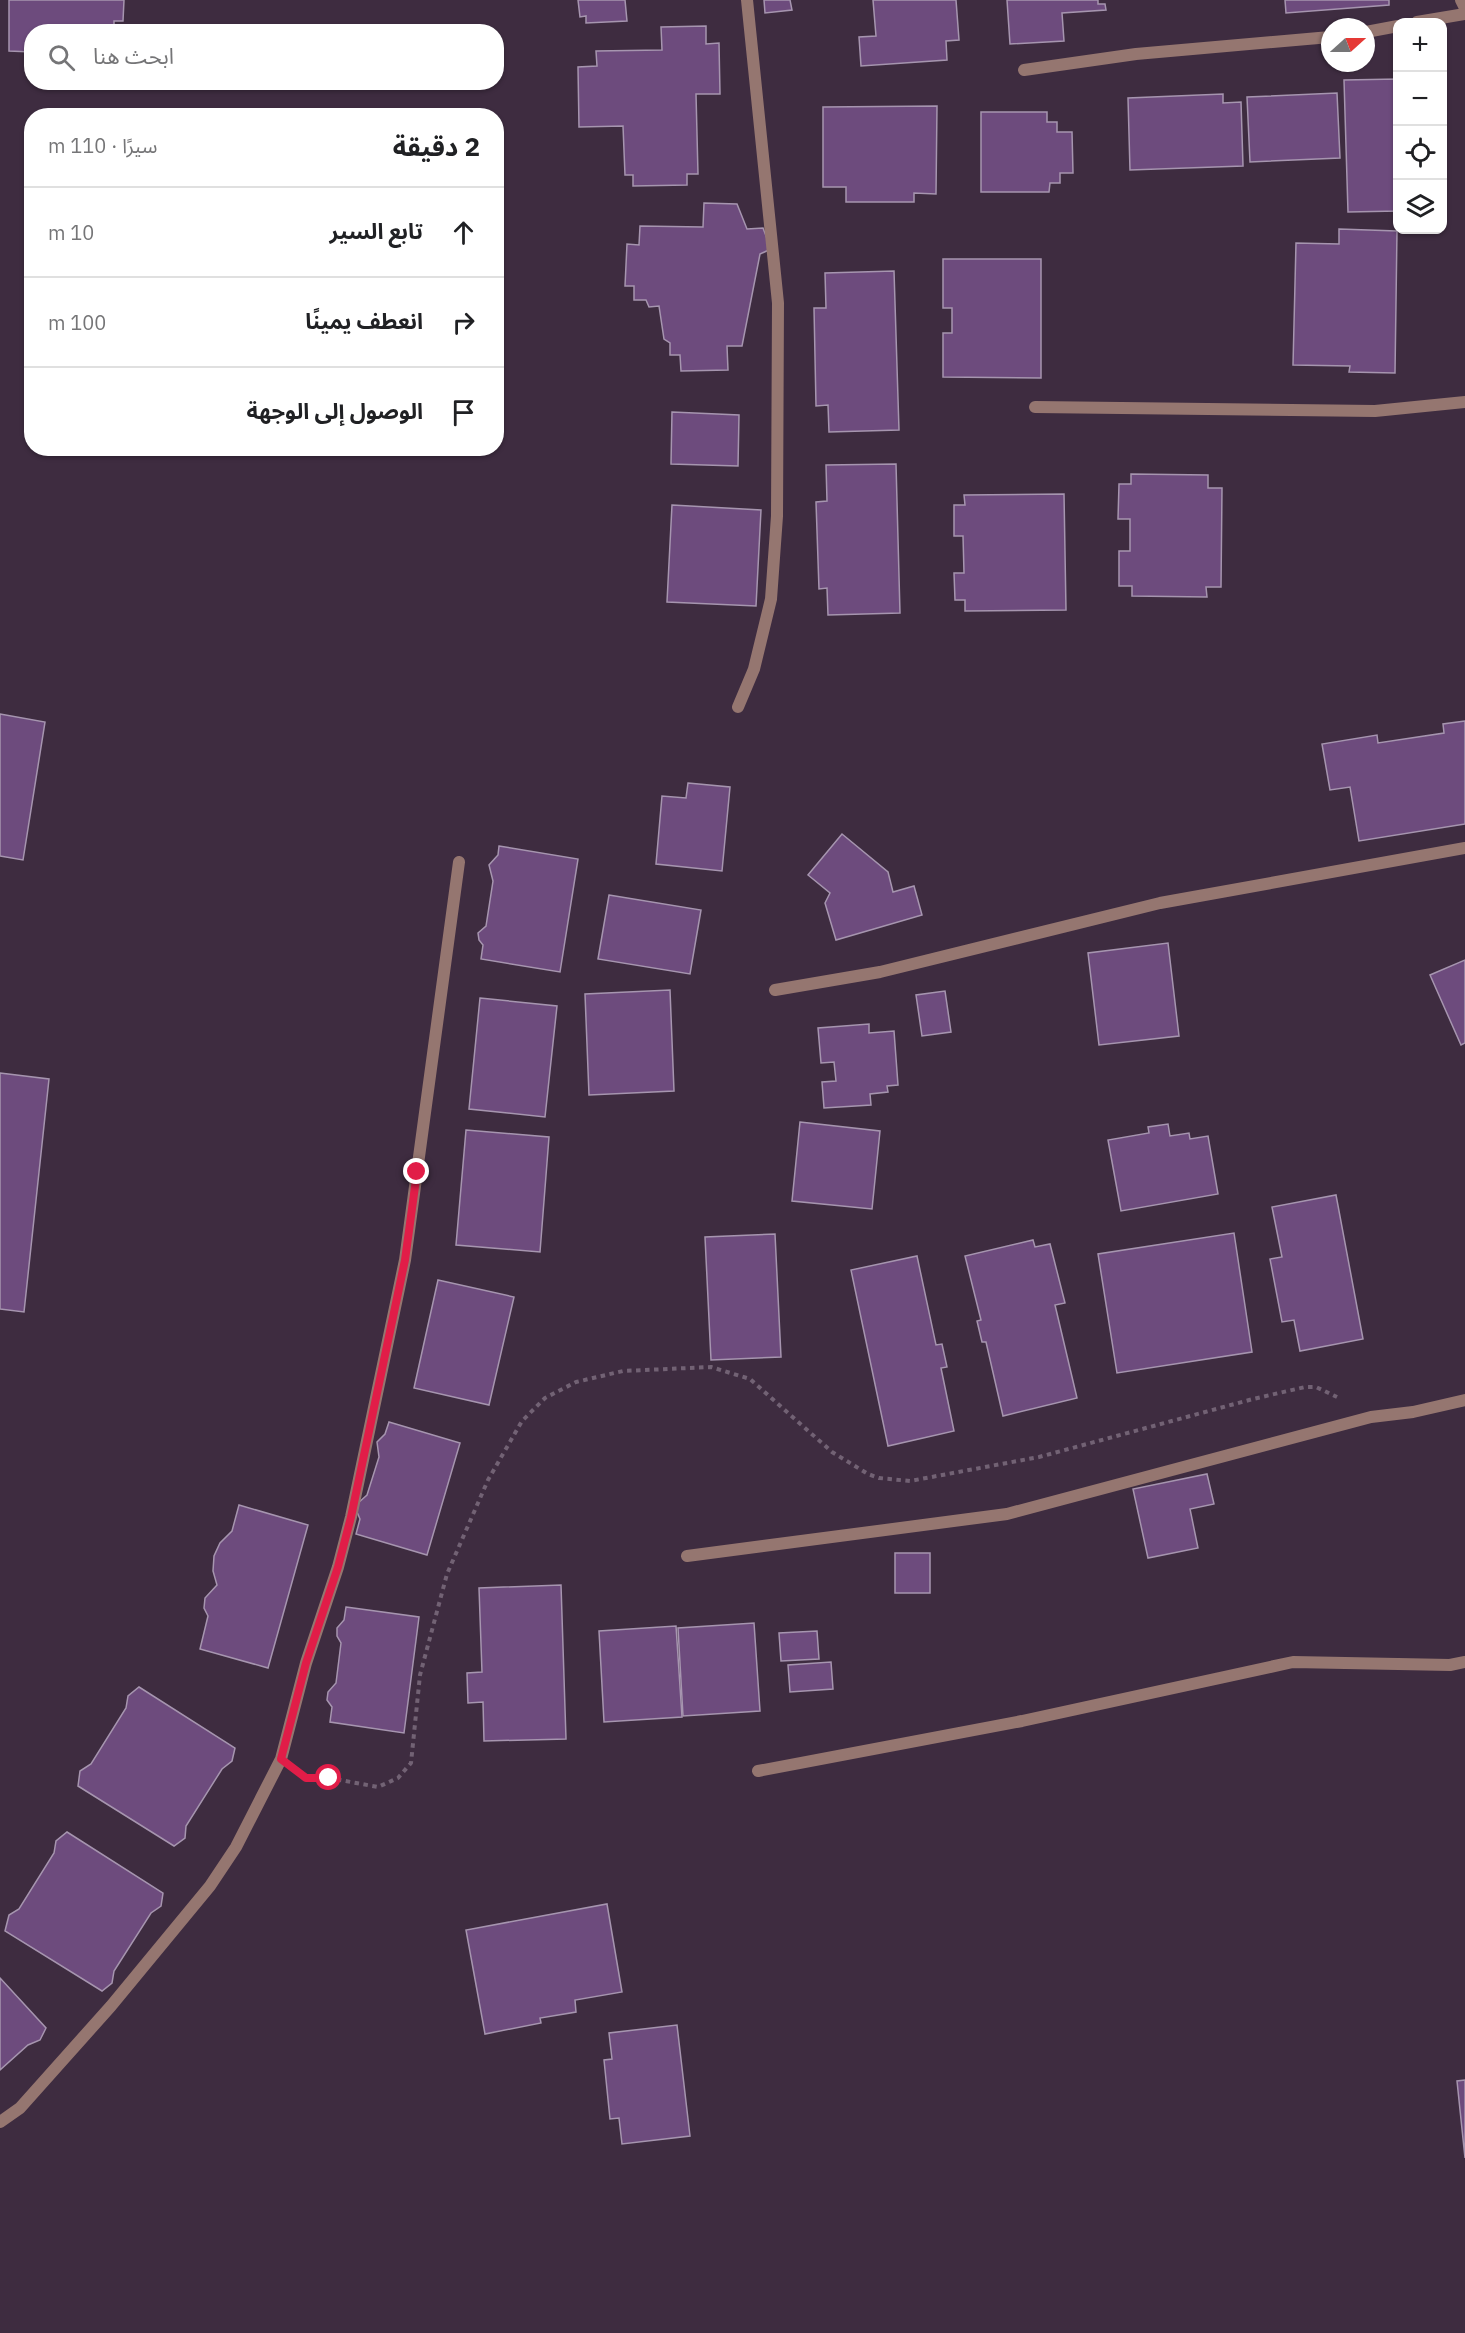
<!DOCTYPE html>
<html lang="ar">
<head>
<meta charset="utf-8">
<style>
	body { margin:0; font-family:"IBM Plex Sans","Noto Sans Arabic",sans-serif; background:#f6f6f6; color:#202124; direction:rtl }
	.controls { position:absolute; right:18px; top:18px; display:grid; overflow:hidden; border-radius:12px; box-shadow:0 2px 4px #0004 }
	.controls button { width:54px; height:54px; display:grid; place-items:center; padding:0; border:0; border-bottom:2px solid #e0e0e0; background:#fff; color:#202124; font:30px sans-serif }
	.compass { position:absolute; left:1321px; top:18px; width:54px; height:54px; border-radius:50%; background:#fff; box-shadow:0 2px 4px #0004; rotate:69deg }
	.stop { position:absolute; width:18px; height:18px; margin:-14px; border:4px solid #e11d48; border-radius:50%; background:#fff }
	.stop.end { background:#e11d48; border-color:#fff; box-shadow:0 2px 6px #0008 }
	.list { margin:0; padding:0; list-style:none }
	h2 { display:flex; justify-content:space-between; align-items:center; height:78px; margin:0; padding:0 24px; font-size:26px }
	h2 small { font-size:20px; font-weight:400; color:#757577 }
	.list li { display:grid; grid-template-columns:39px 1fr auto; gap:18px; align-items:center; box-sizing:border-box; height:90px; padding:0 24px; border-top:2px solid #e0e0e0 }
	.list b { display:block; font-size:22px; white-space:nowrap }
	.list em { font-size:20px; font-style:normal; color:#757577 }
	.icon { flex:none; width:33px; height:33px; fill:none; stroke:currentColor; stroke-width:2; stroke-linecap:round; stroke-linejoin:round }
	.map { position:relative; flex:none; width:1465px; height:2333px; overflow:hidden; direction:ltr }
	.search { position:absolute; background:#fff; box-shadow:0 2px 4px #0004; left:24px; top:24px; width:480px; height:66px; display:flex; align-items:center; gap:15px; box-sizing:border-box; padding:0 21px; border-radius:24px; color:#757577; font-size:22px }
	.panel { position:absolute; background:#fff; box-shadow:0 2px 4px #0004; left:24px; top:108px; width:480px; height:348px; border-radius:24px; direction:rtl }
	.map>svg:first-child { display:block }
</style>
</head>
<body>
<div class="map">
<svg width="1465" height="2333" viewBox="0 0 1465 2333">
	<rect width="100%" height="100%" fill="#3e2c40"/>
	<g fill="#6d4b7d" stroke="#a695af" stroke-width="1.5">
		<path d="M 9,0 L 124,0 L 123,21 L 114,21 L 114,32 L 32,32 L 32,52 L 9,51 Z"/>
		<path d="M 578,0 L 625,0 L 627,21 L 586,23 L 586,16 L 580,17 Z"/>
		<path d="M 764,0 L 790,0 L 792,10 L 765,13 Z"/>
		<path d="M 873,0 L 956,0 L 959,40 L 946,41 L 947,60 L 861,66 L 859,37 L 876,36 Z"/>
		<path d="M 1007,0 L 1098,0 L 1098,4 L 1105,4 L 1106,10 L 1062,13 L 1064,41 L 1010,44 Z"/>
		<path d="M 1285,0 L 1389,0 L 1389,5 L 1286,13 Z"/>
		<path d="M 706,26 L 706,44 L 719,43 L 720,94 L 696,94 L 698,174 L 687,174 L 687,185 L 633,186 L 633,175 L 625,175 L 623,126 L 579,127 L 578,67 L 597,66 L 596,51 L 662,50 L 661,27 Z"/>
		<path d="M 1398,79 L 1398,211 L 1348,212 L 1344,80 Z"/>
		<path d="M 1337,93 L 1340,158 L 1250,162 L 1247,97 Z"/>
		<path d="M 1223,94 L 1223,103 L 1241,102 L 1243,166 L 1130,170 L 1128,98 Z"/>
		<path d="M 937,106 L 936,194 L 914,193 L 914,202 L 846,202 L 846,187 L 823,187 L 823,107 Z"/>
		<path d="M 981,112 L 1047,112 L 1047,122 L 1057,122 L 1057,132 L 1072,132 L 1073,173 L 1060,173 L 1060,183 L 1050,183 L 1049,192 L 981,192 Z"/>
		<path d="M 704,203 L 737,204 L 747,229 L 763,228 L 771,249 L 760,254 L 742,346 L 727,346 L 728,370 L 681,371 L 680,355 L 670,355 L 670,343 L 664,339 L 659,306 L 649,307 L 646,300 L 634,300 L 634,286 L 625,286 L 627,244 L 639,245 L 640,226 L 703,227 Z"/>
		<path d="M 1339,229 L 1397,231 L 1395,373 L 1349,372 L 1350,366 L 1293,365 L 1296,243 L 1339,244 Z"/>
		<path d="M 943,259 L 1041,259 L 1041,378 L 943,377 L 943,333 L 952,333 L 952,308 L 943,308 Z"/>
		<path d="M 894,271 L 899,430 L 829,432 L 828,405 L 816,406 L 814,308 L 826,308 L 825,273 Z"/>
		<path d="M 672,412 L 739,415 L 738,466 L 671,464 Z"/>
		<path d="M 896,464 L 900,613 L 828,615 L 827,588 L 819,589 L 816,502 L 827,501 L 826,465 Z"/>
		<path d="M 1131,474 L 1208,475 L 1208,488 L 1222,488 L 1221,587 L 1206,587 L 1207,597 L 1132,596 L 1132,586 L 1119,586 L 1119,551 L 1130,551 L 1130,519 L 1118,519 L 1119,484 L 1131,484 Z"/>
		<path d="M 1064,494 L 1066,610 L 965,611 L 965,600 L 955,600 L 954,573 L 964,573 L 963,536 L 954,536 L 954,505 L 965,505 L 964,495 Z"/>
		<path d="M 672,505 L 761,510 L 756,606 L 667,602 Z"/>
		<path d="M 0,714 L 45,722 L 23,860 L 0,856 Z"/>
		<path d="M 1465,721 L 1465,824 L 1359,841 L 1350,787 L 1330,790 L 1322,744 L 1377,735 L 1378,743 L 1444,733 L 1443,724 Z"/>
		<path d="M 688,783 L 730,787 L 722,871 L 656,864 L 662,796 L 686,798 Z"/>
		<path d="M 842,834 L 888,872 L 893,892 L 914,886 L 922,915 L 836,940 L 825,903 L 830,893 L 808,875 Z"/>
		<path d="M 499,846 L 578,859 L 560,972 L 481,959 L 483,945 L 479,940 L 478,933 L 486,926 L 493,881 L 489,865 L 498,855 Z"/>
		<path d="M 609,895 L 701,910 L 690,974 L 598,959 Z"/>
		<path d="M 1168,943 L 1179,1036 L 1099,1045 L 1088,953 Z"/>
		<path d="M 1465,960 L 1465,1043 L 1461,1045 L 1430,975 Z"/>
		<path d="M 670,990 L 674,1091 L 589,1095 L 585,994 Z"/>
		<path d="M 945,991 L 951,1032 L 922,1036 L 916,995 Z"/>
		<path d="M 480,998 L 557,1006 L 545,1117 L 469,1109 Z"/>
		<path d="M 869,1024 L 869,1033 L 894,1031 L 898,1085 L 887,1086 L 888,1092 L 870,1094 L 871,1105 L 824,1108 L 822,1082 L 836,1081 L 834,1062 L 821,1063 L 818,1028 Z"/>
		<path d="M 0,1073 L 49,1079 L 24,1312 L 0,1309 Z"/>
		<path d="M 800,1122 L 880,1131 L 872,1209 L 792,1201 Z"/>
		<path d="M 1168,1124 L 1170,1136 L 1189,1133 L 1190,1139 L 1208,1136 L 1218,1194 L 1121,1211 L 1108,1140 L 1149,1133 L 1148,1127 Z"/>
		<path d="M 466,1130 L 549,1137 L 540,1252 L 456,1245 Z"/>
		<path d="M 1336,1195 L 1363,1339 L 1300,1351 L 1294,1320 L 1282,1322 L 1270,1259 L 1282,1257 L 1272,1207 Z"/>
		<path d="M 1234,1233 L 1252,1352 L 1117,1373 L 1098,1254 Z"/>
		<path d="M 775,1234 L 781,1357 L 711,1360 L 705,1237 Z"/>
		<path d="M 1033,1240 L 1035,1247 L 1050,1244 L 1065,1303 L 1055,1305 L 1077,1398 L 1003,1416 L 986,1342 L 982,1342 L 977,1321 L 981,1320 L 965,1256 Z"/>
		<path d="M 917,1256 L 936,1345 L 942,1344 L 947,1367 L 941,1368 L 954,1431 L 888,1446 L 851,1270 Z"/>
		<path d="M 438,1280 L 514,1297 L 489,1405 L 414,1388 Z"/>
		<path d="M 389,1422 L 460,1443 L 427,1555 L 356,1534 L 360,1519 L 357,1512 L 358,1503 L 367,1495 L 379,1457 L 377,1442 L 385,1434 Z"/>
		<path d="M 1207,1474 L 1214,1504 L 1190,1509 L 1198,1548 L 1148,1558 L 1133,1489 Z"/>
		<path d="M 239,1505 L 308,1525 L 268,1668 L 200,1649 L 208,1616 L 204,1608 L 205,1598 L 217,1585 L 213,1571 L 214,1556 L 220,1543 L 232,1531 Z"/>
		<rect x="895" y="1553" width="35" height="40"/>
		<path d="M 561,1585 L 566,1739 L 484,1741 L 483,1702 L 468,1703 L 467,1673 L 482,1672 L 479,1588 Z"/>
		<path d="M 346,1607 L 419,1617 L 404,1733 L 330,1722 L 332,1707 L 327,1700 L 328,1692 L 336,1683 L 341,1643 L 337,1636 L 337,1628 L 344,1620 Z"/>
		<path d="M 754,1623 L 760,1711 L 683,1716 L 678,1628 Z"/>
		<path d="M 676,1626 L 682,1717 L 604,1722 L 599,1631 Z"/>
		<path d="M 817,1631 L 819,1659 L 781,1661 L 779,1633 Z"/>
		<path d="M 831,1662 L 833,1689 L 790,1692 L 788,1665 Z"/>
		<path d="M 139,1687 L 235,1748 L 232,1761 L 222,1769 L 186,1826 L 185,1838 L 174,1846 L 78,1786 L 80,1771 L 91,1764 L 126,1708 L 128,1696 Z"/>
		<path d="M 67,1832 L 163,1893 L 161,1906 L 151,1913 L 114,1971 L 112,1983 L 102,1991 L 5,1931 L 9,1915 L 19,1909 L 54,1853 L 56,1841 Z"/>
		<path d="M 607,1904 L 622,1992 L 575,2000 L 576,2012 L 540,2018 L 541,2023 L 485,2034 L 466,1930 Z"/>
		<path d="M 0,1978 L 46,2028 L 40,2040 L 28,2045 L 0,2070 Z"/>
		<path d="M 677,2025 L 690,2136 L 622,2144 L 619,2118 L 610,2119 L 604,2060 L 612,2059 L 609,2033 Z"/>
		<path d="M 1465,2080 L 1465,2158 L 1457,2081 Z"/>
	</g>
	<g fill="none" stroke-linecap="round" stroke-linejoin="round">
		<path stroke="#726274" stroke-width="4" stroke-dasharray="4.5 4.5" stroke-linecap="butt" d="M 302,1775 L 306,1778 L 329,1778 L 378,1787 L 398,1778 L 411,1763 L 420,1675 L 447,1574 L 488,1480 L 522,1421 L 545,1398 L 576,1382 L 623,1371 L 711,1367 L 750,1379 L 832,1452 L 868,1474 L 879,1478 L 910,1481 L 1039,1457 L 1253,1399 L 1305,1387 L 1316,1387 L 1337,1397"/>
		<g stroke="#957670" stroke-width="12">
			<path d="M 1461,0 L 1465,8"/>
			<path d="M 1417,22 L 1465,14"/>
			<path d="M 1366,32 L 1398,26"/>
			<path d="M 1024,70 L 1136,54 L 1330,37"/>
			<path d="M 1035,407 L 1375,411 L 1465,402"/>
			<path d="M 738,707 L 754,669 L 771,599 L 777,516 L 778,303 L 747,0"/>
			<path d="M 775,990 L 880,972 L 1160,903 L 1465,848"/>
			<path d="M 687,1556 L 1007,1514 L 1371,1417 L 1413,1412 L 1465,1400"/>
			<path d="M 758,1771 L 1022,1721 L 1293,1662 L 1450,1665 L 1465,1662"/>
			<path d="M 0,2122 L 20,2108 L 111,2006 L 210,1886 L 236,1847 L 281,1759 L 306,1663 L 338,1567 L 351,1517 L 405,1260 L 459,862"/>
		</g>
	</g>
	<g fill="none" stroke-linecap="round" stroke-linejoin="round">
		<path stroke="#e11d48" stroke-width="8" d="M 329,1778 L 306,1778 L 281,1759 L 306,1663 L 338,1567 L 351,1517 L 405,1260 L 417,1172"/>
	</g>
</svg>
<div class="controls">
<button>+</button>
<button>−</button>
<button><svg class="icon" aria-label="locate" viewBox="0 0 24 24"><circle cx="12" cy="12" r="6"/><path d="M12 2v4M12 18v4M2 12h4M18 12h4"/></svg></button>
<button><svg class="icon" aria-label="layers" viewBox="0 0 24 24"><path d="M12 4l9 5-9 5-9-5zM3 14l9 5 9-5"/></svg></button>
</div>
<svg class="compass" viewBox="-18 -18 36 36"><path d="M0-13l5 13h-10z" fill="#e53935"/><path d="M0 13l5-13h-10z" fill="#757577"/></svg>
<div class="stop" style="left:329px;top:1778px"></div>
<div class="stop end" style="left:417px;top:1172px"></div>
<div class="search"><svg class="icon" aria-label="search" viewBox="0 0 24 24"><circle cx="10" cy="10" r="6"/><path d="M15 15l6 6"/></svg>ابحث هنا</div>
<section class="panel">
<h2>2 دقيقة<small>سيرًا · 110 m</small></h2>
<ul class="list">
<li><svg class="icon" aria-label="ahead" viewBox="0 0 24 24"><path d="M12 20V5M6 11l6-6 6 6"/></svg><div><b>تابع السير</b></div><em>10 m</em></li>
<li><svg class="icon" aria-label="right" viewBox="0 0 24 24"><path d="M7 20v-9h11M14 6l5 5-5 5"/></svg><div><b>انعطف يمينًا</b></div><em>100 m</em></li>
<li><svg class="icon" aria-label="arrive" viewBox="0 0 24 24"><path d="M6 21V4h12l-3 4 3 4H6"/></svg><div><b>الوصول إلى الوجهة</b></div></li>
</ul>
</section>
</div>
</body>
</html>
